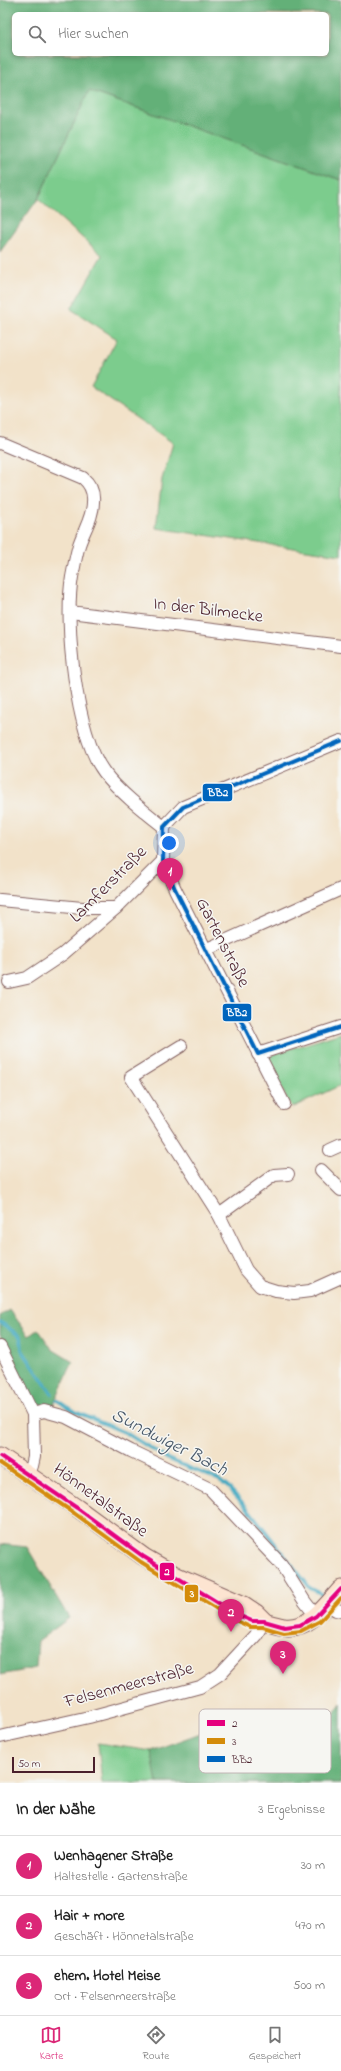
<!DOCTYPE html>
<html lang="de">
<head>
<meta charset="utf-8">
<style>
	body { margin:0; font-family:"Indie Flower",sans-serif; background:#f6f6f6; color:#222 }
	.scale { position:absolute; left:12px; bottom:10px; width:83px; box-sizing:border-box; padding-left:4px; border:2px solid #4a1f2b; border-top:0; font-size:11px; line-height:14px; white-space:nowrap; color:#4a1f2b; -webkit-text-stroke:3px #f6f6f2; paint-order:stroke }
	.you { position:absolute; left:169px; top:843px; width:14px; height:14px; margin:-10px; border:3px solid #fff; border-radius:50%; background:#1a73e8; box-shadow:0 0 0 6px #1a73e833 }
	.badge { display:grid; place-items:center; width:26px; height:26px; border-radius:50%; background:#db2777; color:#fff; font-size:13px; font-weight:700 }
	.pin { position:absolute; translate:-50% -33px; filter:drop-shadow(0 1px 2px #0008) }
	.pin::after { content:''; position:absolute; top:21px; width:14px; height:12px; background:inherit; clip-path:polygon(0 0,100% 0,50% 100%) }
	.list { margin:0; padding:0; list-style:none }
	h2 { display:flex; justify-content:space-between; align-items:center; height:52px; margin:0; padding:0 16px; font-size:17px }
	h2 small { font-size:13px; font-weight:400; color:#767676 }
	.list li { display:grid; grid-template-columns:26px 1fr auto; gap:12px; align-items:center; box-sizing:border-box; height:60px; padding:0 16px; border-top:1px solid #e0e0e0 }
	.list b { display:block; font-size:15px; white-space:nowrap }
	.list p { margin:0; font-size:13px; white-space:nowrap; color:#767676 }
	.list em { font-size:13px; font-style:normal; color:#767676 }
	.icon { flex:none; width:22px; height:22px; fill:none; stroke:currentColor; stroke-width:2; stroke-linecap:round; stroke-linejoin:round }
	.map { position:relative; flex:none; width:341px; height:1783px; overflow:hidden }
	.search { position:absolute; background:#fff; box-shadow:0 2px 6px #0003; left:12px; right:12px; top:12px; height:44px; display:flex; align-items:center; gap:10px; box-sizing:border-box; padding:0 14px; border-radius:6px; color:#767676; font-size:15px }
	.sheet { height:232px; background:#fff }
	nav { display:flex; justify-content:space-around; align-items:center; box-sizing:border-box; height:56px; border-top:1px solid #e0e0e0; background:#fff; font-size:11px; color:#767676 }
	nav a { display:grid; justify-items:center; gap:2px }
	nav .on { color:#db2777 }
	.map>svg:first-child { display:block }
</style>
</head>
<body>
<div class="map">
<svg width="341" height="1783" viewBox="0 0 341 1783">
	<rect width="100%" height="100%" fill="#f6f6f2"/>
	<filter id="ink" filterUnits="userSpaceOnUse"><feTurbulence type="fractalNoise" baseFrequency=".025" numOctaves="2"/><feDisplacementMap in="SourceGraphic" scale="8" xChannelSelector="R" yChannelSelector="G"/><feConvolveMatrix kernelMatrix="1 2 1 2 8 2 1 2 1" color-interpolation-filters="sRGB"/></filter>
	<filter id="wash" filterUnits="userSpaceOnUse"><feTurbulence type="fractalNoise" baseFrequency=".012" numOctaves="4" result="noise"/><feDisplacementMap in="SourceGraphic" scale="16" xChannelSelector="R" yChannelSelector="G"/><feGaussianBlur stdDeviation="0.9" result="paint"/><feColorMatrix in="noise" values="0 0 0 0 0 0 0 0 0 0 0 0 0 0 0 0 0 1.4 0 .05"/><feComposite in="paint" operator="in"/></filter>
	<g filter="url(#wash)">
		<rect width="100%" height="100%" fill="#f2e2c9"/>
		<g fill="#7bcc8d" stroke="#62765c">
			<path d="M 89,91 L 341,180 L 341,555 L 156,528 L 162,479 L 173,443 L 91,387 L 117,339 L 71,309 L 102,255 L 38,199 Z"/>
			<path d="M 341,1033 L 341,1085 L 292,1108 L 264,1057 Z"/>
			<path d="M 98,1743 L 151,1751 L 154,1762 L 281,1783 L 102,1783 Z"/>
		</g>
		<g fill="#64b078" stroke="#576852" fill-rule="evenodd">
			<path d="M 0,0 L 341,0 L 341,180 L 89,91 L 38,199 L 0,252 ZM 14,14 L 327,14 L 327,54 L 14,54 Z"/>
			<path d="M 10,1310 L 29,1336 L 38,1329 L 52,1349 L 73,1362 L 52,1407 L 34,1403 L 0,1335 L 0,1316 Z"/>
			<path d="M 0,1544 L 27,1547 L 69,1618 L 38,1641 L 36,1668 L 0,1675 Z"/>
			<path d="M 341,1703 L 341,1783 L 157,1783 L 151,1751 L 220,1726 L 310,1736 L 316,1740 Z"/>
		</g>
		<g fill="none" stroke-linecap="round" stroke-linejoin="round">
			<g stroke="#41a9c1" stroke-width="3.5">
				<path d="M 0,1322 L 21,1337 L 22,1350 L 52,1394"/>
				<path d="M 57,1400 L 76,1412 L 126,1433 L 168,1459 L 219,1480 L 230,1489 L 249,1510 L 310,1588 L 322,1594"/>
			</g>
		</g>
	</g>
	<g filter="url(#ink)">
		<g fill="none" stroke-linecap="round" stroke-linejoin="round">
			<g stroke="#856362" stroke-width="14">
				<g id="minor">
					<path d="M 0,443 L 83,478 C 90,484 94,492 93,502 C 93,517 84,530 79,545 C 76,555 74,567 72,577 C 64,623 76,735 104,772 C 118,791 145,812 164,827"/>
					<path d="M 70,612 L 341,646"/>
					<path d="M 0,900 L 82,908 L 116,908"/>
					<path d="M 205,950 L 341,889"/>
					<path d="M 9,982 L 27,978 L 63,954 L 116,908 L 163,861"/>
					<path d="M 181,1046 L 131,1077 L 219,1215 L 246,1270 L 260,1286 L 276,1291 L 294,1293 L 310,1291 L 341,1277"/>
					<path d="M 258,1054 L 341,1027"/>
					<path d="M 284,1104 L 175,889 L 163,861 L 164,827 L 183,807 L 341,741"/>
					<path d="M 330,1150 L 341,1145"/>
					<path d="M 321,1170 L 341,1190"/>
					<path d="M 219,1215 L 274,1175 L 288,1174"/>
					<path d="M 0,1347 L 33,1414 L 34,1457 L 32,1466 L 26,1473"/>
					<path d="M 33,1414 L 44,1411 L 66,1417 L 131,1451 L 210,1489 L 281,1564 L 305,1602 L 316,1616"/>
					<path d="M 328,1605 L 336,1610 L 341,1611"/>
					<path d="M 0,1737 L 89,1717 L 200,1687 L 220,1674 L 256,1635 L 264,1621"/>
				</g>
			</g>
			<g stroke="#856362" stroke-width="19">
				<g id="secondary">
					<path d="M 0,1456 L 77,1508 L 144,1557 L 177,1576 L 244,1605 L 256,1613 L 264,1621"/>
					<path d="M 253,1621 C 264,1621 273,1625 284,1627 C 309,1630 326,1606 341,1589"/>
				</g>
			</g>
			<use href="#minor" stroke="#fff" stroke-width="12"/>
			<use href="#secondary" stroke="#fde4d1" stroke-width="17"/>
			<g stroke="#f6f6f2" stroke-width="7">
				<path id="bus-1" d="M 0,1456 L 77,1508 L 144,1557 L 238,1615 L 252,1621 L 264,1621 L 285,1627 L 300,1625 L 316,1616 L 341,1589"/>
			</g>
			<g stroke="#f6f6f2" stroke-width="7">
				<path id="bus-2" d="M 0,1463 L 74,1513 L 141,1562 L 235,1620 L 250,1627 L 263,1627 L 284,1633 L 301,1631 L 320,1621 L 341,1598"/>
			</g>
			<g stroke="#f6f6f2" stroke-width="7">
				<path id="bus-3" d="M 341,741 L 183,807 L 164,827 L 163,861 L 175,889 L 258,1054 L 341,1027"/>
			</g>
			<use href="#bus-1" stroke="#e5007d" stroke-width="4"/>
			<use href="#bus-2" stroke="#d48b09" stroke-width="4"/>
			<use href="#bus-3" stroke="#0065bd" stroke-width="4"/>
		</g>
	</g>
	<g text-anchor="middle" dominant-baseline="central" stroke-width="3" stroke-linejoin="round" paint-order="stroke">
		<g font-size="18" fill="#4a1f2b" stroke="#f6f6f2">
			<text transform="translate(208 611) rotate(7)">In der Bilmecke</text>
			<text transform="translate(109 885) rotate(-45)">Lamferstraße</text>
			<text transform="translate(222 943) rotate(63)">Gartenstraße</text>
			<text transform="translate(100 1501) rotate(36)">Hönnetalstraße</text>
			<text transform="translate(129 1686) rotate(-15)">Felsenmeerstraße</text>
		</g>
		<g font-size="19" font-style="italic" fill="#465667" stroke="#f6f6f2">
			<text transform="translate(169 1443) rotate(27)">Sundwiger Bach</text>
		</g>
	</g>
	<rect x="199" y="1709" width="132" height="64" rx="6" fill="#f6f6f2" stroke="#c2b6b6" stroke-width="1"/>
	<rect x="207" y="1720" width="18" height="6" fill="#e5007d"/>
	<rect x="207" y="1738" width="18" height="6" fill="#d48b09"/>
	<rect x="207" y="1756" width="18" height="6" fill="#0065bd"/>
	<g font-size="11" fill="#4a1f2b">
		<text x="232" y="1727">2</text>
		<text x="232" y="1745">3</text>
		<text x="232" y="1763">BB2</text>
	</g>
	<g stroke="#f6f6f2" stroke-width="1.5">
		<rect x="202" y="783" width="31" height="19" rx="4" fill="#0065bd"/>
		<rect x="222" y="1003" width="30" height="19" rx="4" fill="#0065bd"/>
		<rect x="159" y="1562" width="16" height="19" rx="4" fill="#e5007d"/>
		<rect x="184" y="1584" width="15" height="19" rx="4" fill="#d48b09"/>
	</g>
	<g font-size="11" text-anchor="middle" font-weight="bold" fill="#fff">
		<text x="218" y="796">BB2</text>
		<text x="237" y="1016">BB2</text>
		<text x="167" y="1575">2</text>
		<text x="192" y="1597">3</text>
	</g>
</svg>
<div class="scale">50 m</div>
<div class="you"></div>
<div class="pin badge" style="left:170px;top:891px">1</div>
<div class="pin badge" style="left:231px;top:1632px">2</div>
<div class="pin badge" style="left:283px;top:1674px">3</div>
<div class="search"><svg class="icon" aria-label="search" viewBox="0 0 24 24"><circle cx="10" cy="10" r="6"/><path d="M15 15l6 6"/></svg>Hier suchen</div>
</div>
<section class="sheet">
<h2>In der Nähe<small>3 Ergebnisse</small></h2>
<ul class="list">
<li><span class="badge">1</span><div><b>Wenhagener Straße</b><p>Haltestelle · Gartenstraße</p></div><em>30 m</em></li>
<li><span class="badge">2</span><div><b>Hair + more</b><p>Geschäft · Hönnetalstraße</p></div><em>470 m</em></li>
<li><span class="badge">3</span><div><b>ehem. Hotel Meise</b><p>Ort · Felsenmeerstraße</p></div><em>500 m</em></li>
</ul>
</section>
<nav>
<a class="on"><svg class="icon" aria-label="map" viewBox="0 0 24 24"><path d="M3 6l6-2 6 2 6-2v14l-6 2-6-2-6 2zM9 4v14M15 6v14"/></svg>Karte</a>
<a><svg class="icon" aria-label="directions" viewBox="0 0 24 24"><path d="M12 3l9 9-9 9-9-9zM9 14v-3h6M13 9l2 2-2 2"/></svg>Route</a>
<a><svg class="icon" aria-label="saved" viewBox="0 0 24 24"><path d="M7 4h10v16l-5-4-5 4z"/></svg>Gespeichert</a>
</nav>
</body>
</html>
